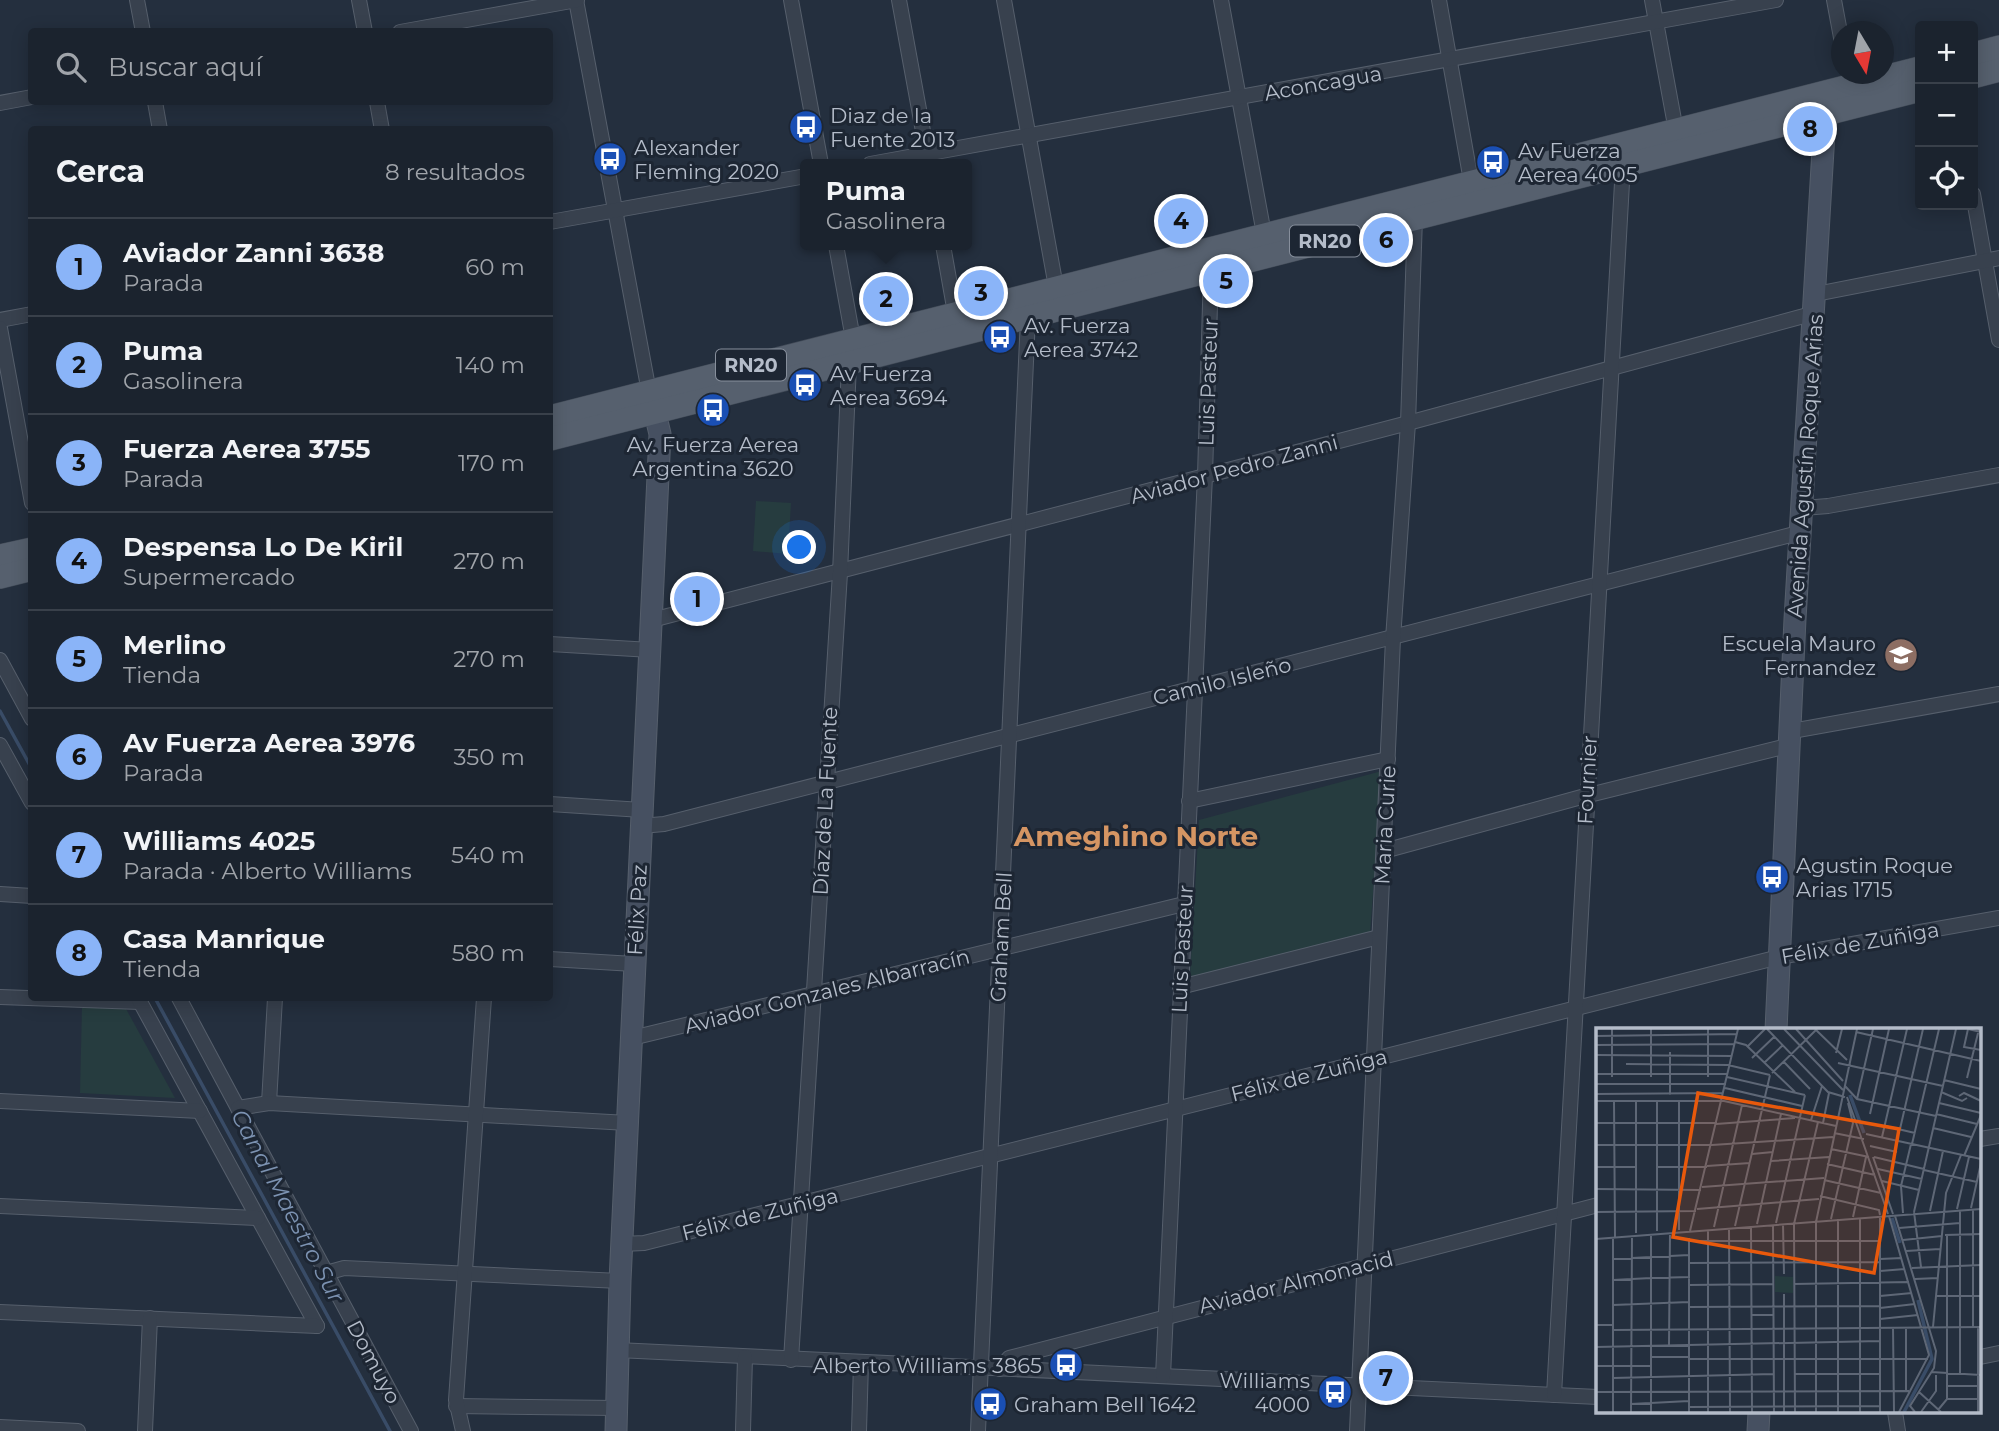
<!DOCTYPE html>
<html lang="es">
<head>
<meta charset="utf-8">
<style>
	body { margin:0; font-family:Montserrat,sans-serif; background:#282f3a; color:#f1f3f6 }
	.controls { position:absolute; right:21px; top:21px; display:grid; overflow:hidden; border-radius:7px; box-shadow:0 4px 18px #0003 }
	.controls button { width:63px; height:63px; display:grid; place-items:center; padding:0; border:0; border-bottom:2px solid #39404a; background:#1b232e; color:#f1f3f6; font:35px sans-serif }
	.compass { position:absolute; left:1831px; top:21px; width:63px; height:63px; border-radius:50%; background:#1b232e; box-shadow:0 4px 18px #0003; rotate:170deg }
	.you { position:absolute; left:800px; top:548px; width:24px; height:24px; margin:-18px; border:5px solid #fff; border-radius:50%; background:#1a73e8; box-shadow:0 0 0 10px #1a73e833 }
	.badge { display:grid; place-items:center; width:46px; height:46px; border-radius:50%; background:#8ab4f8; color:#111; font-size:23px; font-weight:700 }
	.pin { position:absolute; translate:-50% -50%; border:4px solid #fff; box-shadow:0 2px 7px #0006 }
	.popup { position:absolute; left:800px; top:159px; width:172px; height:91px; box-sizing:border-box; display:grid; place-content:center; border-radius:7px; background:#1b232e; filter:drop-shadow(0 2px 5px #0005); font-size:23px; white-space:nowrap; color:#a0a4aa }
	.popup b { font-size:26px; color:#f1f3f6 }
	.popup::after { content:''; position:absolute; left:50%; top:100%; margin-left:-14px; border:14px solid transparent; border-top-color:#1b232e }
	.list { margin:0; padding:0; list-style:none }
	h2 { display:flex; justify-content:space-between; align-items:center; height:91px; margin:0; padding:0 28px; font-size:30px }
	h2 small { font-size:23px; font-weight:400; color:#a0a4aa }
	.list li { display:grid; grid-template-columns:46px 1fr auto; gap:21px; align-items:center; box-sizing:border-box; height:98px; padding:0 28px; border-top:2px solid #39404a }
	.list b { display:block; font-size:26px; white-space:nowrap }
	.list p { margin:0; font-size:23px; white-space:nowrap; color:#a0a4aa }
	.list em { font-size:23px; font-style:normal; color:#a0a4aa }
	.icon { flex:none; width:38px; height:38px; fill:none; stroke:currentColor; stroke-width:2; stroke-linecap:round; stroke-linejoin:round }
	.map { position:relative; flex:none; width:1999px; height:1431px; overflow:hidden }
	.search { position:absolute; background:#1b232e; box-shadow:0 4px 18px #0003; left:28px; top:28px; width:525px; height:77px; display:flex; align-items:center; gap:18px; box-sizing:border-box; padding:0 24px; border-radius:7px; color:#a0a4aa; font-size:26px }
	.panel { position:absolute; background:#1b232e; box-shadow:0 4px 18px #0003; left:28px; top:126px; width:525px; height:875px; border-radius:7px }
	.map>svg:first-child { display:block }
</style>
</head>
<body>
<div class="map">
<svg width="1999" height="1431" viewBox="0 0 1999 1431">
	<rect width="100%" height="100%" fill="#242f3e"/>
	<g fill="#263c3f">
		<path d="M 756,501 L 791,503 L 788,554 L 753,551 Z"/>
		<path d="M 1382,771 L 1370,934 L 1190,977 L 1199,820 Z"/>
		<path d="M 82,1005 L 125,1007 L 175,1098 L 80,1093 Z"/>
	</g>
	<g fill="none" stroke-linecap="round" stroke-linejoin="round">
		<g stroke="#394c67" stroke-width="3.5">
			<path d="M 0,711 L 32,769"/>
			<path d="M 155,998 L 390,1431"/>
		</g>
		<g stroke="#565f6c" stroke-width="16">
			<g id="street">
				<path d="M 137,0 L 143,32"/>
				<path d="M 359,0 L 365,32"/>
				<path d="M 576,0 L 649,392"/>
				<path d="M 791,0 L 821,164"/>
				<path d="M 899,0 L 929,164"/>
				<path d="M 1004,0 L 1056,287"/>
				<path d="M 1221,0 L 1264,234"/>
				<path d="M 1439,0 L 1471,181"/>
				<path d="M 1652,0 L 1677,136"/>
				<path d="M 1834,0 L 1842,43"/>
				<path d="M 400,32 L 577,0"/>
				<path d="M 155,102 L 160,130"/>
				<path d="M 377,102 L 382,130"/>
				<path d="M 0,103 L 32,97"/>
				<path d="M 870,164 L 1776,0"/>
				<path d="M 1973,194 L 1999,340"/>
				<path d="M 550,222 L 806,176"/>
				<path d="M 943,245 L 955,313"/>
				<path d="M 1816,294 L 1999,258"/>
				<path d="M 0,320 L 32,314"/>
				<path d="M 0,328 L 32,503"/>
				<path d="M 1803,508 L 1828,506 L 1999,475"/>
				<path d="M 652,620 L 1408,423 L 1815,313"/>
				<path d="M 550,644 L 651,650"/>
				<path d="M 0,660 L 32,719"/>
				<path d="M 1792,731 L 1999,694"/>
				<path d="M 0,745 L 32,803"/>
				<path d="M 1189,801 L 1388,759"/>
				<path d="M 550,804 L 642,810"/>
				<path d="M 641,826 L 664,824 L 1802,532"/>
				<path d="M 1384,851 L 1585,796 L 1791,745"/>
				<path d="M 0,894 L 32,896"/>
				<path d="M 550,959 L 634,964"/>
				<path d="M 1180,987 L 1379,937"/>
				<path d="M 0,997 L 140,1002"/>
				<path d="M 138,998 L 317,1326"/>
				<path d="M 179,998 L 411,1431"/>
				<path d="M 632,1038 L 1184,904"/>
				<path d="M 0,1101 L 200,1111"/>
				<path d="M 269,1103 L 275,998"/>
				<path d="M 238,1108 L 269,1103 L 628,1123"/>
				<path d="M 1980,1139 L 1999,1136"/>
				<path d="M 0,1206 L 258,1218"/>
				<path d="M 622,1244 L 644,1243 L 1779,957 L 1999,918"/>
				<path d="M 326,1273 L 344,1268 L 620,1281"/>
				<path d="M 0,1312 L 317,1326"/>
				<path d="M 617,1350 L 1598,1397"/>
				<path d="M 1980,1357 L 1999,1353"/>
				<path d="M 791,1360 L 840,573 L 849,364 L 853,339 L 836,245"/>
				<path d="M 1000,1369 L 1009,1358 L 1598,1205"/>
				<path d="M 1163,1376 L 1205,476 L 1211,270"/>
				<path d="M 1554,1395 L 1623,165"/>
				<path d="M 456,1406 L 616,1408"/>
				<path d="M 1895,1412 L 1898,1431"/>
				<path d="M 0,1427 L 78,1431"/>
				<path d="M 145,1431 L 150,1318"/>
				<path d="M 463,1431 L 456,1400 L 484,998"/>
				<path d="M 743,1431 L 745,1357"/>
				<path d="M 859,1431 L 861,1363"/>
				<path d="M 978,1431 L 1028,317"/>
				<path d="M 1357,1431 L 1393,639 L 1408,423 L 1415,218"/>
			</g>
		</g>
		<g stroke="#565f6c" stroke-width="23">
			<g id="secondary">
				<path d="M 1776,1030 L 1795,619 L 1824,133 L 1827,114 L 1834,101"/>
				<path d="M 616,1431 L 620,1281 L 660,434 L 651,396"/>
				<path d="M 1758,1431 L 1759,1412"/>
			</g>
		</g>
		<g stroke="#414a57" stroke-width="24">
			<g id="primary">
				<path d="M 1973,54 L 1999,47"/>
				<path d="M 1973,77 L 1999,70"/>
				<path d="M 550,417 L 1920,68"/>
				<path d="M 550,439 L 1920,90"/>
				<path d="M 0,556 L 32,549"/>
				<path d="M 0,577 L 32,569"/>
			</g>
		</g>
		<use href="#street" stroke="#38414e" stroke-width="14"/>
		<use href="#secondary" stroke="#465061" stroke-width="21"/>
		<use href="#primary" stroke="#56606e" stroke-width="23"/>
	</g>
	<defs>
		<g id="bus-disc" transform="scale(1.75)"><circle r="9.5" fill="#1a4fb4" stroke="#1d2633"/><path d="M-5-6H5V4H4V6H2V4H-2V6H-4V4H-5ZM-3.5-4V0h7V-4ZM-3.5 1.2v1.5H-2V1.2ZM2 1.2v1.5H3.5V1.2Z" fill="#fff"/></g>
		<g id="school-disc" transform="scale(1.75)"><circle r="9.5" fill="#8d6e63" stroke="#1d2633"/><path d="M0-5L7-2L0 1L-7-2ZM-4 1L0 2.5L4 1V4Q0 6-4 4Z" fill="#fff"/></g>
	</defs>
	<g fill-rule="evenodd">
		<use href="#bus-disc" x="806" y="127"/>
		<use href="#bus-disc" x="610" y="159"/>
		<use href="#bus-disc" x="1493" y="162"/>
		<use href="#bus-disc" x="1000" y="337"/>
		<use href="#bus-disc" x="805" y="385"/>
		<use href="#bus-disc" x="713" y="410"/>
		<use href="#school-disc" x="1901" y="655"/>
		<use href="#bus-disc" x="1772" y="877"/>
		<use href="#bus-disc" x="1066" y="1365"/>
		<use href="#bus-disc" x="1335" y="1392"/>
		<use href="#bus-disc" x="990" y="1404"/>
	</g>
	<g text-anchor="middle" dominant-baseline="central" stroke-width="6" stroke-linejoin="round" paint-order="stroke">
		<g fill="#1d2633" stroke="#878f9c" stroke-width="2">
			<rect x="1290" y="225.5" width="70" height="31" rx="5"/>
			<rect x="716" y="349.5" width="70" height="31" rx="5"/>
		</g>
		<g font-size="19" font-weight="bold" fill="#b4bcc9">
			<text x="1325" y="241">RN20</text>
			<text x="751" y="365">RN20</text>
		</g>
		<g font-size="21" fill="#b4bcc9" stroke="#1d2633">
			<text transform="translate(1323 83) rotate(-10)">Aconcagua</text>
			<text transform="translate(1208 382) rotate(-88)">Luis Pasteur</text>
			<text transform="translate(1805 466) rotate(-86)">Avenida Agustín Roque Arias</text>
			<text transform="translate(1234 469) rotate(-15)">Aviador Pedro Zanni</text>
			<text transform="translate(1222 681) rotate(-14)">Camilo Isleño</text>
			<text transform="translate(1587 780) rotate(-87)">Fournier</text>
			<text transform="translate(825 801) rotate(-87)">Díaz de La Fuente</text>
			<text transform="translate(1385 825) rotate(-87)">Maria Curie</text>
			<text transform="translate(637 910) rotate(-87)">Félix Paz</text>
			<text transform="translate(1001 937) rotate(-87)">Graham Bell</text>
			<text transform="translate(1860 943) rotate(-10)">Félix de Zuñiga</text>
			<text transform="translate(1182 949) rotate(-87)">Luis Pasteur</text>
			<text transform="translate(827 991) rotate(-14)">Aviador Gonzales Albarracín</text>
			<text transform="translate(1309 1075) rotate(-14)">Félix de Zuñiga</text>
			<text transform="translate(760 1214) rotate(-14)">Félix de Zuñiga</text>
			<text transform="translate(1296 1282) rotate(-14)">Aviador Almonacid</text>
			<text transform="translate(374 1362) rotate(62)">Domuyo</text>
		</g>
		<g font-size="21" fill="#b4bcc9" stroke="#1d2633" text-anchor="start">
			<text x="830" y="115">Diaz de la<tspan x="830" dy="24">Fuente 2013</tspan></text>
			<text x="634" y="147">Alexander<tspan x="634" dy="24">Fleming 2020</tspan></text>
			<text x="1518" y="150">Av Fuerza<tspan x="1518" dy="24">Aerea 4005</tspan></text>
			<text x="1024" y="325">Av. Fuerza<tspan x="1024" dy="24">Aerea 3742</tspan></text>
			<text x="830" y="373">Av Fuerza<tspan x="830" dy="24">Aerea 3694</tspan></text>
			<text x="713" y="444" text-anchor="middle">Av. Fuerza Aerea<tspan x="713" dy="24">Argentina 3620</tspan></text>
			<text x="1876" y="643" text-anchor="end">Escuela Mauro<tspan x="1876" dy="24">Fernandez</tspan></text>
			<text x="1796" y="865">Agustin Roque<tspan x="1796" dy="24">Arias 1715</tspan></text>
			<text x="1042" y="1365" text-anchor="end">Alberto Williams 3865</text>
			<text x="1310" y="1380" text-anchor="end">Williams<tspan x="1310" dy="24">4000</tspan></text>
			<text x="1014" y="1404">Graham Bell 1642</text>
		</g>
		<g font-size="23" font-style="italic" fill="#7c92b1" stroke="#1d2633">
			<text transform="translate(288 1206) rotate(62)">Canal Maestro Sur</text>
		</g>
		<g font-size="28" font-weight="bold" fill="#d59563" stroke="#1d2633">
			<text x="1136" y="836">Ameghino Norte</text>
		</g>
	</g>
	<g transform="translate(1596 1028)">
		<rect width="385" height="385" fill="#242f3e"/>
		<path d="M 179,248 L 197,249 L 197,265 L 179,264 Z" fill="#263c3f"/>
		<path fill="none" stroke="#394c67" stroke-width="3.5" d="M 254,67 L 268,105M 296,190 L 304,215M 308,384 L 336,331 L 322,272"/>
		<path fill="none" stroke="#5e6776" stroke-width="2" d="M 171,1 L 232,64 L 249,69M 188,1 L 247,62M 200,1 L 247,53M 219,1 L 251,32M 260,4 L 385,33M 385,4 L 372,1 L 368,19 L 385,22M 0,8 L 141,6M 139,14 L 150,17 L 199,64M 0,17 L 139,16M 152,18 L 169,1M 240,25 L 246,1M 0,27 L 136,28M 156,30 L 179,8M 187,33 L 214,61M 168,35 L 187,17M 242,35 L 347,58M 30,36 L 132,37 L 174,47M 176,45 L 221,1M 0,46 L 132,46M 16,49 L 16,1M 55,49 L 55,1M 112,49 L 112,1M 131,49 L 209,67M 371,50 L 383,1M 348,52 L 385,61M 0,56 L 130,56M 249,58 L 261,71 L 340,88M 129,60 L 206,78M 345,64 L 366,73 L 371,70M 0,66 L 127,65M 74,67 L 74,24M 363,68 L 368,65 L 385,73M 251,69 L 292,186M 261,71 L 277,1M 0,73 L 128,73 L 240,98M 18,73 L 19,209M 40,73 L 40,205M 61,73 L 61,203M 83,73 L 83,202M 343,75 L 385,85M 274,86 L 293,1M 340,86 L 381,96M 215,92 L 226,58M 0,95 L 121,95M 227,95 L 233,65M 120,96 L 199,90M 289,98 L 319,105M 337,100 L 375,109M 304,101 L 327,1M 238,105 L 268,111M 270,106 L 385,131M 286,109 L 311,1M 316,116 L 343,1M 0,117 L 116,117 L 237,109M 274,118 L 301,124M 235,121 L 273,129M 156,126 L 177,124M 368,128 L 385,87M 277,129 L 297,186M 278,129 L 328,141M 175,133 L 233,129M 231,136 L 279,147M 111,138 L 154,135M 0,139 L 40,139M 61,139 L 111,139M 282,141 L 326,151M 328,142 L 381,154M 228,152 L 285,165M 286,153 L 323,162M 106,159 L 228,150M 0,161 L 105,162M 224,168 L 283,182 L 284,187M 375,180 L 385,135M 101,181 L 223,171M 361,181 L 373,129M 334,183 L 347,123M 0,184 L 100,183M 318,184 L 325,239M 318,184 L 360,1M 307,185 L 305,158 L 315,116M 293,188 L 333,327 L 303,384M 299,188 L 340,323 L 338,340 L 314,378 L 319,384M 257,189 L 270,129M 284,189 L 284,384M 235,191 L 257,95 L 252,75M 242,191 L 242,384M 264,191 L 264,384M 220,194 L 220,384M 220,194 L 261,1M 180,195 L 209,67M 161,196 L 185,86M 187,196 L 188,246M 177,197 L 178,384M 139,198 L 174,47M 118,199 L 146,77M 155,199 L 156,384M 133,200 L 134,384M 303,200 L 364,195M 112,202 L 112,384M 94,203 L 142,1M 55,206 L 55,384M 349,207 L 385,206M 351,207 L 351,371M 17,209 L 17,297M 0,211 L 385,181M 307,212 L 346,208M 93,213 L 284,213M 310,223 L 344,221M 17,231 L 93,227M 284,231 L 306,230M 93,235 L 284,234M 316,240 L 385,237M 284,243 L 309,241M 55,250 L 94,249M 319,251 L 342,250M 17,252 L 55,250M 198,256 L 313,254M 93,257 L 177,256M 188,266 L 188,384M 284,268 L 316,265M 340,268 L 385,268M 17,277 L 93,274M 93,279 L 284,278M 284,280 L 319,276M 155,287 L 177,287M 284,291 L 322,287M 0,297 L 17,297 L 17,302 L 385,299M 297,299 L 298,384M 310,299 L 310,363M 337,299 L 350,165 L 365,127M 377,299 L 377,182M 382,299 L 382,384M 73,317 L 74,205M 0,319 L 284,313M 55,329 L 93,329M 93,331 L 332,331M 0,338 L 55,338M 335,344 L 385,347M 199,346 L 284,346M 364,346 L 364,183M 17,350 L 177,346M 351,358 L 382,358M 0,364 L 313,363M 323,364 L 345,384M 35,376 L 93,373M 93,379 L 284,378M 342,382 L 351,371 L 383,371M 17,384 L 17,302M 35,384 L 36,208M 93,384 L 93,210M 199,384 L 198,196 L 222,94M 325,384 L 340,363 L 340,347"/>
		<path fill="#e8590c" fill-opacity="0.15" stroke="#e8590c" stroke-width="3.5" d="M 102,65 L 303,101 L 278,245 L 77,209 Z"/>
		<rect width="385" height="385" fill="none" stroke="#b4bcc9" stroke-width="3.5"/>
	</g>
</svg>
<div class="controls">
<button>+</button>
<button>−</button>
<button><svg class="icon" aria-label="locate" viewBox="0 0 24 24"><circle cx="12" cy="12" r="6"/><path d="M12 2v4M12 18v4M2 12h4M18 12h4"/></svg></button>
</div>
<svg class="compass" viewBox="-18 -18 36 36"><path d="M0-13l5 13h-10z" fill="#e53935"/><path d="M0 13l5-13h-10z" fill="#a0a4aa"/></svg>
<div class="you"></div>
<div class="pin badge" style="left:697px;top:599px">1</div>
<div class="pin badge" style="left:886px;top:299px">2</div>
<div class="popup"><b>Puma</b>Gasolinera</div>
<div class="pin badge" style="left:981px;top:293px">3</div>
<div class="pin badge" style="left:1181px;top:221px">4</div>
<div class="pin badge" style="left:1226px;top:281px">5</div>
<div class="pin badge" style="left:1386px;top:240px">6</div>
<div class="pin badge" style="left:1386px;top:1378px">7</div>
<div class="pin badge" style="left:1810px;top:129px">8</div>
<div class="search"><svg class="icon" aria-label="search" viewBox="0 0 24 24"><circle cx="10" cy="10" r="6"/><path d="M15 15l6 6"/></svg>Buscar aquí</div>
<section class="panel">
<h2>Cerca<small>8 resultados</small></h2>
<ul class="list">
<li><span class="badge">1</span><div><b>Aviador Zanni 3638</b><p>Parada</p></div><em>60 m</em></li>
<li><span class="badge">2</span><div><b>Puma</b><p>Gasolinera</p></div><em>140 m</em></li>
<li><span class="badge">3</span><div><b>Fuerza Aerea 3755</b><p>Parada</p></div><em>170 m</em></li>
<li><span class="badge">4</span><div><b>Despensa Lo De Kiril</b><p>Supermercado</p></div><em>270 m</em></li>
<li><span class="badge">5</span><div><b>Merlino</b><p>Tienda</p></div><em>270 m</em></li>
<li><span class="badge">6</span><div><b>Av Fuerza Aerea 3976</b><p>Parada</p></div><em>350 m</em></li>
<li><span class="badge">7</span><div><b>Williams 4025</b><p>Parada · Alberto Williams</p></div><em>540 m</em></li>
<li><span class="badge">8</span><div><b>Casa Manrique</b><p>Tienda</p></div><em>580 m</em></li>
</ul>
</section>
</div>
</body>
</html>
